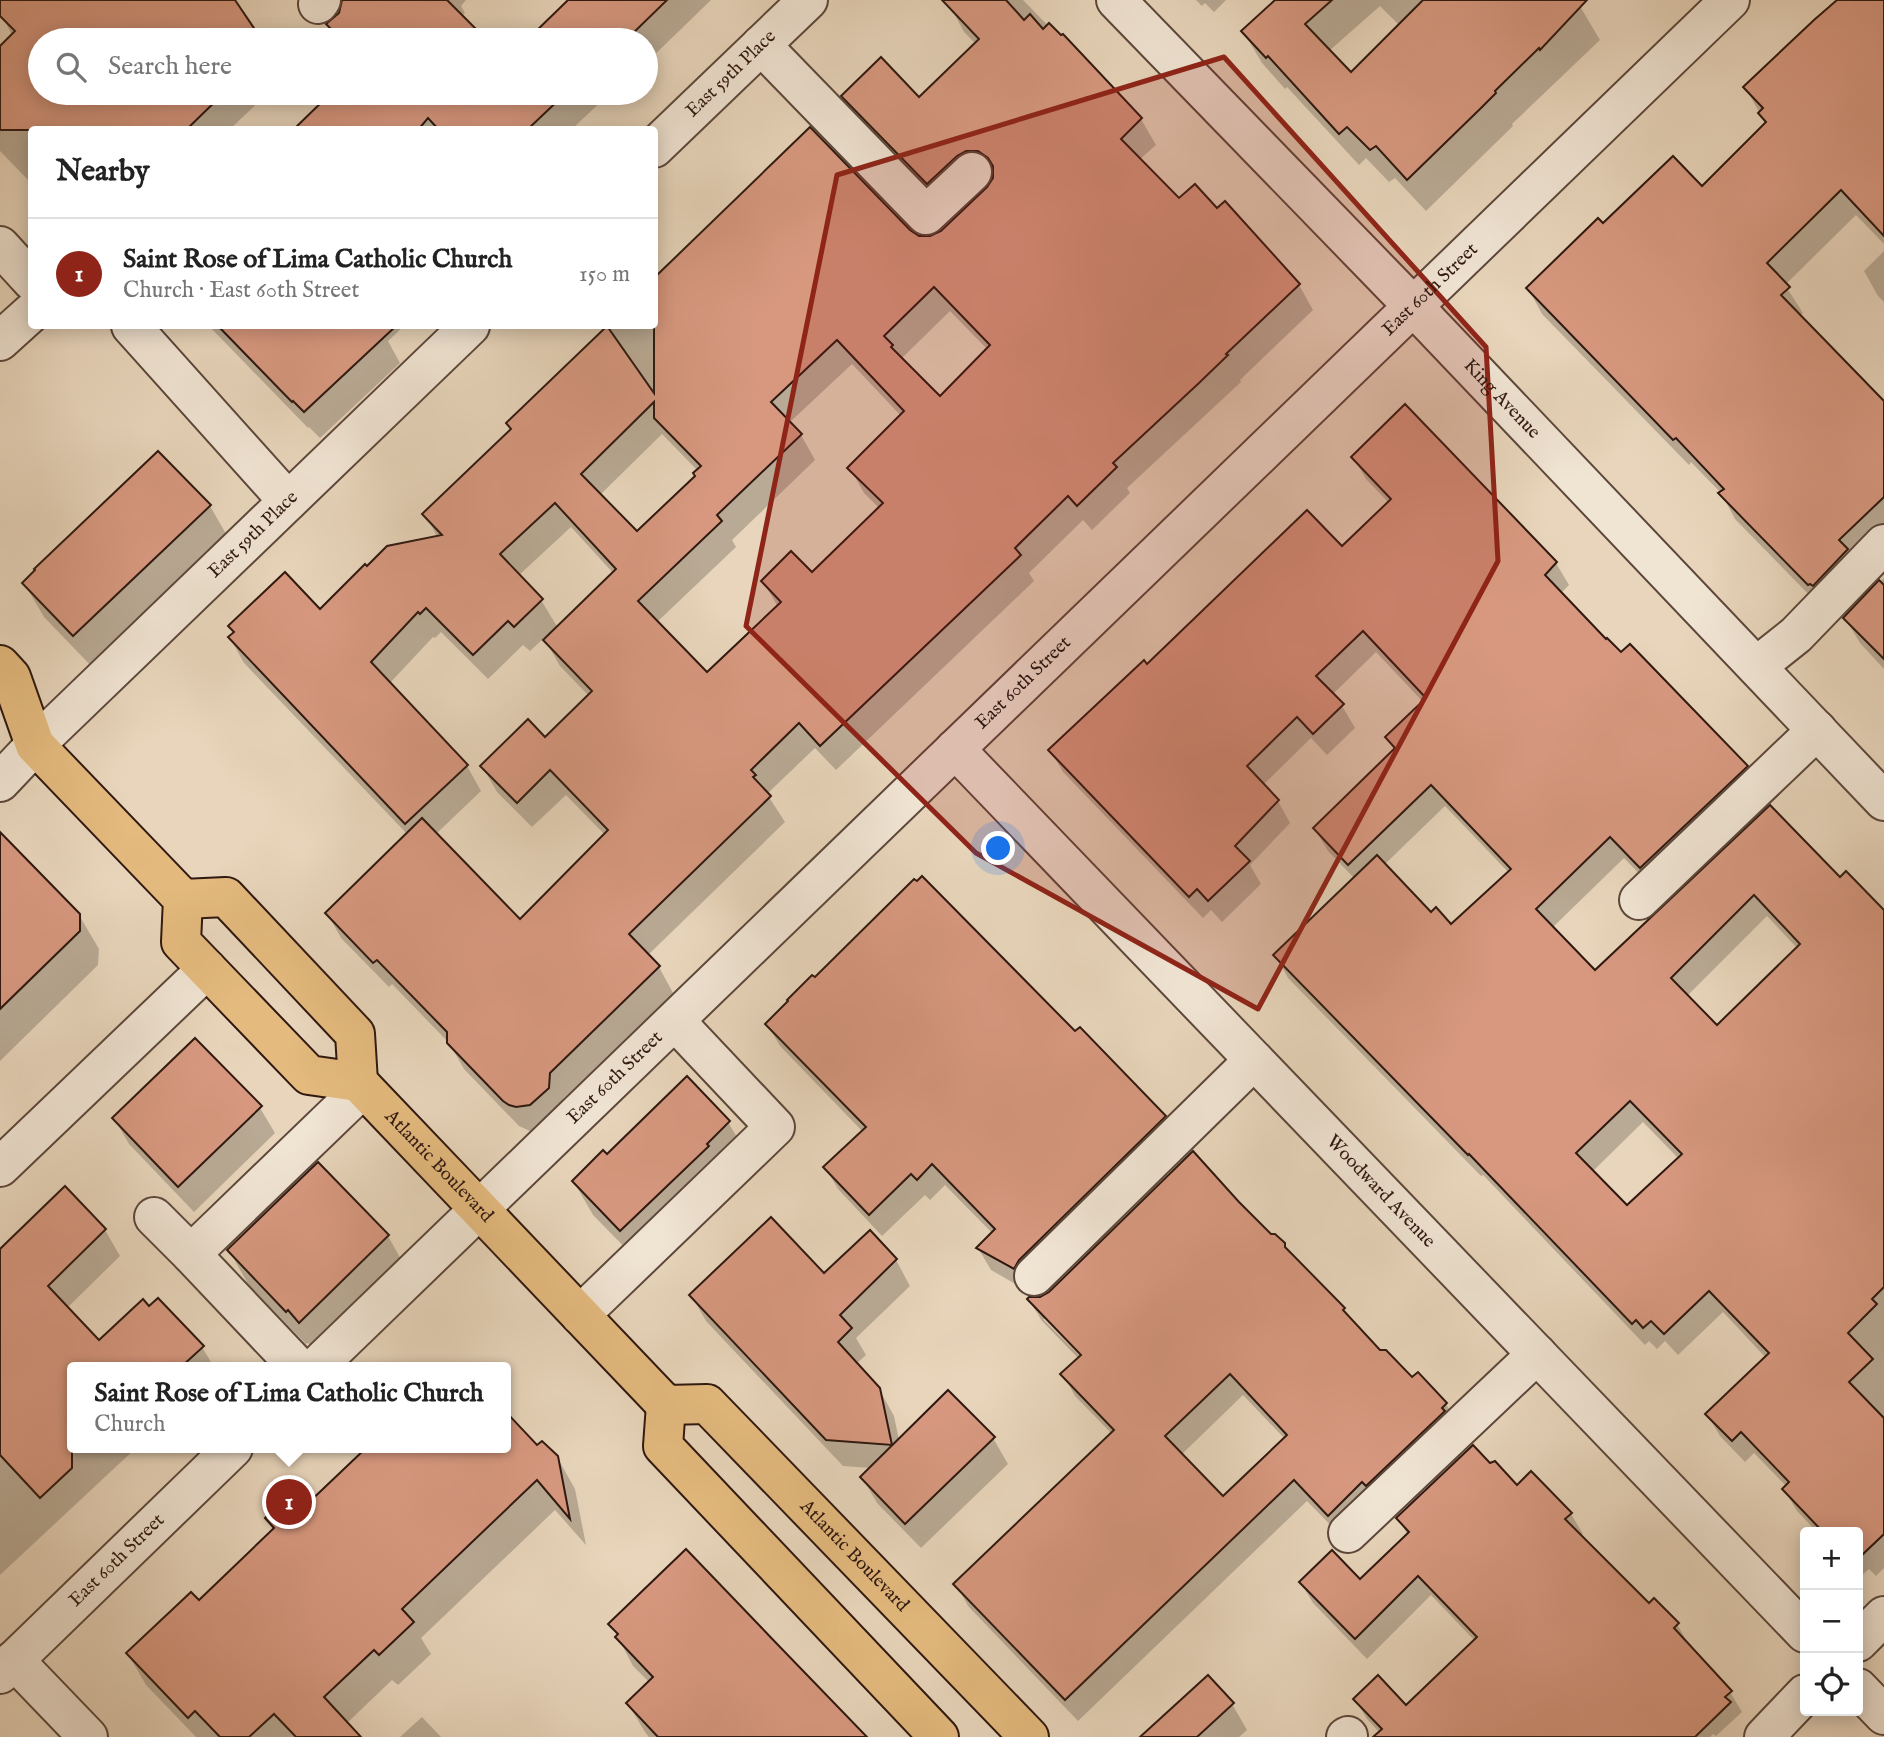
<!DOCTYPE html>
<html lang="en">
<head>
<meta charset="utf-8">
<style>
	body { margin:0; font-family:"IM FELL English",serif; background:#f6f6f6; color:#222 }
	.controls { position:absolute; right:21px; bottom:21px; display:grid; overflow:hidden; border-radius:7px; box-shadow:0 4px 18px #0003 }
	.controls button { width:63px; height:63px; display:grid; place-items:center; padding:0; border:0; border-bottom:2px solid #e0e0e0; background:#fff; color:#222; font:35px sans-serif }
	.you { position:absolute; left:999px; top:849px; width:24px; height:24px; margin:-18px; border:5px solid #fff; border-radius:50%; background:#1a73e8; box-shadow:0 0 0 10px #1a73e833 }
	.badge { display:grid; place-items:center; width:46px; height:46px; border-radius:50%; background:#8f2418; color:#fff; font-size:23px; font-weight:700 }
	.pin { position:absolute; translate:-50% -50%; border:4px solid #fff; box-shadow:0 2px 7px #0006 }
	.popup { position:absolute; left:67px; top:1362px; width:444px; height:91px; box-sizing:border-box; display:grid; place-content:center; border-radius:7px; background:#fff; filter:drop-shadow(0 2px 5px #0005); font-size:23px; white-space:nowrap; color:#767676 }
	.popup b { font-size:26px; color:#222 }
	.popup::after { content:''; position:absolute; left:50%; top:100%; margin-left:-14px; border:14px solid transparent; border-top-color:#fff }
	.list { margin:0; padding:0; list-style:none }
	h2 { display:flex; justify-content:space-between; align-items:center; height:91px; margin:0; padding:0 28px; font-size:30px }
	h2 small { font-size:23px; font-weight:400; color:#767676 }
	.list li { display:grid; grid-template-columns:46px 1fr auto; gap:21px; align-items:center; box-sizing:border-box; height:112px; padding:0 28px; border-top:2px solid #e0e0e0 }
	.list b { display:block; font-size:26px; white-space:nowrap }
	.list p { margin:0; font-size:23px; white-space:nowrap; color:#767676 }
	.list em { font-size:23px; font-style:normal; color:#767676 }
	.icon { flex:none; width:38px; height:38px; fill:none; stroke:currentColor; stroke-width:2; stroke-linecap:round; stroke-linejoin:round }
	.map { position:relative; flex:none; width:1884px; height:1737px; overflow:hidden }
	.search { position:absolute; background:#fff; box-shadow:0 4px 18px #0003; left:28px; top:28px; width:630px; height:77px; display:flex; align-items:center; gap:18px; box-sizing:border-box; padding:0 24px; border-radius:38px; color:#767676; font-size:26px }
	.panel { position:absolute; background:#fff; box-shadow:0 4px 18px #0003; left:28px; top:126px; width:630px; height:203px; border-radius:7px }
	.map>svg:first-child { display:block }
</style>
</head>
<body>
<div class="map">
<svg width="1884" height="1737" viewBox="0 0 1884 1737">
	<rect width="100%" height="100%" fill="#e8d5bb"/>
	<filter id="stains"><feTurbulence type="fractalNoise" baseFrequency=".00286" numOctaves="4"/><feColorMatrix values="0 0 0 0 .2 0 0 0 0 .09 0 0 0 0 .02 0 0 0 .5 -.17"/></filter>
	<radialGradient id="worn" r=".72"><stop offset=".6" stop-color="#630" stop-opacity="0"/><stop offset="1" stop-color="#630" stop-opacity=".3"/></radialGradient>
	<g fill="#0003" fill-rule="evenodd">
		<path d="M 13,0 L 232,0 L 260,40 L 40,40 L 40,93 L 268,93 L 229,130 L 32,130 L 32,184 L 0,151 L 0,48 L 12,35 L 0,12 Z"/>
		<path d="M 362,0 L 466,0 L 461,6 L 465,13 L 461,17 L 485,40 L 339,40 L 333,29 Z"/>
		<path d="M 570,0 L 711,0 L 646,63 L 646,40 L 513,40 L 522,32 L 529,40 Z"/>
		<path d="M 955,0 L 1023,0 L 1060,38 L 1062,36 L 1141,119 L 1156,145 L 1139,160 L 1179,201 L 1217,210 L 1299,285 L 1313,310 L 1240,380 L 1241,382 L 1213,408 L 1127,488 L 1130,493 L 1092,530 L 1083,520 L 1029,573 L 1034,581 L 836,770 L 815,748 L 767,794 L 785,822 L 647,956 L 659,967 L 673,993 L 563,1099 L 562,1113 L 539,1131 L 532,1132 L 519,1126 L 464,1069 L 449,1043 L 392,984 L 389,987 L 341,938 L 327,913 L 408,835 L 244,663 L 230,638 L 235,633 L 231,626 L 320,611 L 367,569 L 438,538 L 425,514 L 512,430 L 508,424 L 614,326 L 654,326 L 909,232 L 919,237 L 931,238 L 942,232 L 989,189 L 995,176 L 981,176 L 942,209 L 857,121 L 843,96 L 919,99 L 976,44 L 964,32 L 950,6 ZM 950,311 L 988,350 L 940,398 L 901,359 ZM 852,364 L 902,417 L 850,468 L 864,493 L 880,509 L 812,575 L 763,581 L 778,607 L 707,674 L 656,623 L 736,547 L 732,540 L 815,460 L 801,435 L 789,423 ZM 662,434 L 698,471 L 697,476 L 637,534 L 600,495 ZM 571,527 L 614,574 L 558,628 L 541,600 L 518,576 ZM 441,632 L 488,679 L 523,645 L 530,651 L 544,638 L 560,666 L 589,696 L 545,739 L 482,766 L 497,792 L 532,827 L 566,795 L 605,835 L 520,922 L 436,834 L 481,791 L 467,766 L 389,684 L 433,637 L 435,638 Z"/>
		<path d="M 1196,0 L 1226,0 L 1214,12 L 1205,3 L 1202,6 Z"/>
		<path d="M 1277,0 L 1574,0 L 1581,8 L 1600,40 L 1512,124 L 1513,126 L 1426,211 L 1395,178 L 1389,182 L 1366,158 L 1359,165 L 1287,87 L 1285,89 L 1262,63 L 1243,31 ZM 1380,6 L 1400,26 L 1351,75 L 1329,51 Z"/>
		<path d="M 1845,0 L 1884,0 L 1884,244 L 1856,215 L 1785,285 L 1803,313 L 1799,316 L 1884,403 L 1884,553 L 1824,610 L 1735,519 L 1721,493 L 1691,462 L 1689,465 L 1542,314 L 1528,288 L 1603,226 L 1702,189 L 1766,124 L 1745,87 Z"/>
		<path d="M 334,93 L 615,93 L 608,99 L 606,97 L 571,130 L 296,130 Z"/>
		<path d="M 1884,251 L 1884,302 L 1878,296 L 1864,271 Z"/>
		<path d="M 209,326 L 404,326 L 388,341 L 400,363 L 320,438 L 309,427 L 308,428 Z"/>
		<path d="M 1405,407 L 1556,563 L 1569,585 L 1561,593 L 1606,641 L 1747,767 L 1759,789 L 1654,889 L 1624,858 L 1552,928 L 1595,973 L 1770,807 L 1884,926 L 1884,1568 L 1876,1576 L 1869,1569 L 1860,1577 L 1858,1575 L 1858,1532 L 1817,1532 L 1797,1511 L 1784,1489 L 1787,1487 L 1754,1453 L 1745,1462 L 1720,1436 L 1707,1414 L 1766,1358 L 1723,1312 L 1678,1355 L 1665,1341 L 1657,1349 L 1649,1341 L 1645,1345 L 1483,1175 L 1481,1176 L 1288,978 L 1276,956 L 1355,879 L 1328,851 L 1315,829 L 1395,751 L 1387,737 L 1424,703 L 1376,652 L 1332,695 L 1342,706 L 1355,728 L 1327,755 L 1311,738 L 1263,785 L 1278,801 L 1290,823 L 1250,865 L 1261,884 L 1222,922 L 1211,910 L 1203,918 L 1063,772 L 1050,750 L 1147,666 L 1342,548 L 1389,503 L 1366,479 L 1353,457 ZM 1445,806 L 1509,873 L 1451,926 L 1431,915 L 1384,865 ZM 1767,916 L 1798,949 L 1717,1028 L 1687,996 ZM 1643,1122 L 1679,1159 L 1627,1208 L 1592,1172 Z"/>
		<path d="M 210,506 L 229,539 L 94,669 L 44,617 L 24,583 Z"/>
		<path d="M 1884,578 L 1884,669 L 1860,643 L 1845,618 Z"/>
		<path d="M 0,848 L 79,915 L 99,949 L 98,965 L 0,1061 Z"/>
		<path d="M 767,1024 L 1075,1034 L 1164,1117 L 1177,1139 L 1026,1290 L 991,1270 L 978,1248 L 993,1234 L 945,1185 L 930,1200 L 925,1195 L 882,1236 L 838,1189 L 825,1167 L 863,1132 L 780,1046 Z"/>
		<path d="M 260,1108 L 275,1133 L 194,1212 L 129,1144 L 114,1118 Z"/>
		<path d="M 728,1122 L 748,1156 L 641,1264 L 593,1215 L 574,1182 L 607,1156 Z"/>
		<path d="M 318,1164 L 388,1236 L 407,1270 L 320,1355 L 308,1343 L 306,1344 L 248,1284 L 229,1250 Z"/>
		<path d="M 1238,1203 L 1344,1309 L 1351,1321 L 1379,1352 L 1412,1380 L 1418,1375 L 1446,1404 L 1459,1426 L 1341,1536 L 1307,1501 L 1078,1721 L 968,1606 L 956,1584 L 1112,1434 L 1075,1396 L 1063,1374 L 1079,1359 L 1042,1321 L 1029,1300 L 1041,1299 ZM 1043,1319 L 1048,1319 L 1088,1360 L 1086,1362 ZM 1243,1395 L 1285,1439 L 1223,1498 L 1181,1455 Z"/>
		<path d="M 105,1230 L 120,1256 L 67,1308 L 99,1343 L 202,1347 L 214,1367 L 72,1367 L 72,1448 L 136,1448 L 0,1575 L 0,1255 Z"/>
		<path d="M 896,1260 L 910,1286 L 856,1338 L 866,1355 L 856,1364 L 879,1389 L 894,1416 L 899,1440 L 993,1438 L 1008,1464 L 921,1548 L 877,1503 L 862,1477 L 871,1468 L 843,1466 L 706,1321 L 691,1295 L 824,1276 Z"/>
		<path d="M 506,1415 L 537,1448 L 557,1457 L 575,1489 L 586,1545 L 555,1510 L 421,1638 L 431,1654 L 398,1685 L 392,1680 L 346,1724 L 359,1737 L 196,1737 L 146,1685 L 128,1654 L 199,1603 L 274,1530 L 267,1518 L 304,1510 L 369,1448 L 506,1448 Z"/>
		<path d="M 1517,1487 L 1571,1514 L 1583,1534 L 1580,1536 L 1649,1606 L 1677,1624 L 1689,1645 L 1730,1692 L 1742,1712 L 1716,1736 L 1713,1734 L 1710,1737 L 1375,1737 L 1379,1732 L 1367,1719 L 1355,1699 L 1406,1708 L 1475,1641 L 1431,1595 L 1367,1659 L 1313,1603 L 1301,1583 L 1360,1582 L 1408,1536 L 1398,1518 Z"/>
		<path d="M 611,1624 L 865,1737 L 649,1737 L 645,1732 L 628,1704 L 650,1683 L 633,1666 Z"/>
		<path d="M 1232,1704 L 1247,1730 L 1239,1737 L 1142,1737 Z"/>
		<path d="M 422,1717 L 441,1737 L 400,1737 Z"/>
	</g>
	<g fill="#d7987f" stroke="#2f1810" stroke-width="2" fill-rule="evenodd">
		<path d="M 0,0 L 235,0 L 262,40 L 40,40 L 40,93 L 224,93 L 186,130 L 0,130 L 0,46 L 15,31 L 0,16 Z"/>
		<path d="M 342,0 L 447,0 L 487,40 L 342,40 L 326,24 L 339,13 Z"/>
		<path d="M 568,0 L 667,0 L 626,40 L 511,40 L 522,30 L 529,38 Z"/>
		<path d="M 942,0 L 1006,0 L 1024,20 L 1030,14 L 1043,29 L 1049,23 L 1061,35 L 1063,34 L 1142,118 L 1121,139 L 1179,198 L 1195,184 L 1217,208 L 1225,201 L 1300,284 L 1226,354 L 1228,355 L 1199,383 L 1113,463 L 1117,467 L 1077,506 L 1068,496 L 1015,548 L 1021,555 L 820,746 L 799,723 L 751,770 L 756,775 L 753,777 L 771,796 L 629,934 L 660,966 L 550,1073 L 549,1088 L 530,1105 L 516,1107 L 509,1105 L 503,1101 L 447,1043 L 447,1032 L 377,960 L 373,963 L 325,913 L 422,818 L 520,919 L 608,830 L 550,770 L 517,803 L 480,766 L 528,719 L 545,737 L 592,691 L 543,640 L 616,569 L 555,503 L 500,554 L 543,599 L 514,627 L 508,621 L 473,655 L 426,608 L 420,614 L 418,612 L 371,662 L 468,765 L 405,824 L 228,637 L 234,632 L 228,626 L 285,572 L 320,609 L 365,564 L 367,566 L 387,546 L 442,535 L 422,514 L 511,429 L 506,423 L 607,326 L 654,393 L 654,278 L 810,127 L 910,230 L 919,236 L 930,236 L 941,231 L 987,187 L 993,178 L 993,166 L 988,158 L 978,151 L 966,151 L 957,156 L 927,184 L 841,96 L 881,57 L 919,97 L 979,39 ZM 934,287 L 990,345 L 940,396 L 891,347 L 893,345 L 884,336 ZM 837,340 L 904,411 L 847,468 L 883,503 L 812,572 L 791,551 L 761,581 L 781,602 L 707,672 L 638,601 L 722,521 L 717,515 L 802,434 L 771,402 ZM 654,402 L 654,418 L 701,466 L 693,473 L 695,476 L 637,531 L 581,474 Z"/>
		<path d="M 1275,0 L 1332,0 L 1305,24 L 1351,72 L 1423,0 L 1587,0 L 1540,50 L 1539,48 L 1495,91 L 1496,93 L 1480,109 L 1407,180 L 1376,146 L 1370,150 L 1347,127 L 1339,134 L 1268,56 L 1266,58 L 1241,31 Z"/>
		<path d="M 1837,0 L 1884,0 L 1884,236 L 1841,190 L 1767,263 L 1790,287 L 1781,295 L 1884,401 L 1884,497 L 1839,540 L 1848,549 L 1813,586 L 1810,584 L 1808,585 L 1718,493 L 1724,489 L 1676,438 L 1673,440 L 1526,288 L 1598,218 L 1603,223 L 1673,156 L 1702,186 L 1766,122 L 1758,113 L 1763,108 L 1743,87 L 1814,20 Z"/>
		<path d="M 331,93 L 566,93 L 527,130 L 439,130 L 428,118 L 418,130 L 293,130 Z"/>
		<path d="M 218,326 L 396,326 L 304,412 L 293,401 L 292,402 Z"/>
		<path d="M 1405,404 L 1557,562 L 1545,575 L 1606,639 L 1607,638 L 1621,652 L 1630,644 L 1748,766 L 1640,868 L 1610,837 L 1536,909 L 1595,970 L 1770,805 L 1840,877 L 1846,871 L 1884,910 L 1884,1287 L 1872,1299 L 1877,1304 L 1848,1333 L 1873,1359 L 1849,1382 L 1884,1418 L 1884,1534 L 1862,1555 L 1858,1551 L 1858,1532 L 1823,1532 L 1782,1489 L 1789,1482 L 1741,1432 L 1732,1441 L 1705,1414 L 1769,1353 L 1709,1291 L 1664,1334 L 1651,1321 L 1643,1328 L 1636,1320 L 1632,1324 L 1469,1154 L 1468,1155 L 1273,955 L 1377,855 L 1431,912 L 1436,907 L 1451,924 L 1511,869 L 1431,785 L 1348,865 L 1313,828 L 1395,748 L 1385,737 L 1426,698 L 1363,631 L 1316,676 L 1344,704 L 1313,734 L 1297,717 L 1247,766 L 1279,800 L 1235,846 L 1250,861 L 1208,901 L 1197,889 L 1189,897 L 1048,750 L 1144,660 L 1147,664 L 1307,510 L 1342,546 L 1391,499 L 1351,457 ZM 1754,895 L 1800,944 L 1717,1025 L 1671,978 ZM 1630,1101 L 1682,1154 L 1627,1205 L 1576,1153 Z"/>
		<path d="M 158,451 L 211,505 L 73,636 L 22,583 L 35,570 L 34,569 Z"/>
		<path d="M 1879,580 L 1884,585 L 1884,659 L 1843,618 Z"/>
		<path d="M 0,832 L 80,914 L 80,931 L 0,1009 Z"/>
		<path d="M 922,876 L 1075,1031 L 1080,1027 L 1166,1116 L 1019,1260 L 1014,1269 L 976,1248 L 995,1229 L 932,1164 L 917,1180 L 911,1174 L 869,1215 L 823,1167 L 866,1127 L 765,1024 L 788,1001 L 787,1000 L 812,975 L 815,977 L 914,879 L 917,881 Z"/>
		<path d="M 195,1038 L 262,1106 L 178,1187 L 112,1118 Z"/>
		<path d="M 687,1076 L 730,1121 L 707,1144 L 709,1146 L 620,1231 L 572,1181 L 603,1150 L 607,1154 Z"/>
		<path d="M 1193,1151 L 1239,1202 L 1271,1234 L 1275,1234 L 1285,1243 L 1285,1247 L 1345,1308 L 1343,1310 L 1380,1350 L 1386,1350 L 1412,1377 L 1418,1372 L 1447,1403 L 1442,1408 L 1445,1411 L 1366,1486 L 1362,1482 L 1328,1516 L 1294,1480 L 1065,1700 L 953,1584 L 1114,1430 L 1060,1374 L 1081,1355 L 1027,1299 L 1029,1297 L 1040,1297 L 1049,1292 ZM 1230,1374 L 1287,1435 L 1223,1496 L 1165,1436 Z"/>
		<path d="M 318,1162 L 389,1235 L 299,1323 L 288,1310 L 286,1312 L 227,1250 Z"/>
		<path d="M 65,1186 L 106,1229 L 48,1286 L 99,1340 L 143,1299 L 149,1306 L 158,1298 L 204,1346 L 181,1367 L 72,1367 L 72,1468 L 40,1498 L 0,1455 L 0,1249 Z"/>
		<path d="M 771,1217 L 824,1273 L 870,1230 L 897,1259 L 840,1315 L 852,1328 L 838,1342 L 880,1388 L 892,1445 L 826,1440 L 689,1295 Z"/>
		<path d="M 948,1390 L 995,1437 L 905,1524 L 860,1477 Z"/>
		<path d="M 506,1412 L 537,1445 L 542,1441 L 558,1456 L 570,1519 L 537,1480 L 402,1609 L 414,1622 L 379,1655 L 374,1650 L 324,1697 L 361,1737 L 296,1737 L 274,1714 L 249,1737 L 220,1737 L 195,1711 L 188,1718 L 126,1653 L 191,1592 L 199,1600 L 274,1528 L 265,1518 L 291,1493 L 304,1507 L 366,1448 L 506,1448 Z"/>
		<path d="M 1473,1445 L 1490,1463 L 1495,1461 L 1517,1485 L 1531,1471 L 1572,1513 L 1565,1519 L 1649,1603 L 1654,1598 L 1679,1623 L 1674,1628 L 1732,1691 L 1725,1697 L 1731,1702 L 1695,1737 L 1373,1737 L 1382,1729 L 1353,1699 L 1378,1675 L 1406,1705 L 1477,1637 L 1418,1576 L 1355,1639 L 1299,1582 L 1332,1550 L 1360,1579 L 1409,1532 L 1396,1518 Z"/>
		<path d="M 686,1549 L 780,1647 L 867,1737 L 658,1737 L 626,1703 L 653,1677 L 615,1637 L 618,1634 L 608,1624 Z"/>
		<path d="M 1208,1675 L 1234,1703 L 1197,1737 L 1140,1737 Z"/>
	</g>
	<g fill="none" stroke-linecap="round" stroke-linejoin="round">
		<g stroke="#5d473b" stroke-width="42">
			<g id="minor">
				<path id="s1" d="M 1116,0 L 1413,306 L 1884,801"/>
				<path d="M 318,4 L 321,0"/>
				<path d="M 761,45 L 926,215 L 972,172"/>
				<path id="s2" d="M 654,148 L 808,0"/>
				<path d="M 0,246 L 32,281"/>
				<path d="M 131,326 L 288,501"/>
				<path d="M 0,341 L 32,312"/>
				<path d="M 1757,666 L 1796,635 L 1884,544"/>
				<path id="s3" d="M 955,749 L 1805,1633"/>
				<path id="s4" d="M 0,782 L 35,745 L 470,326"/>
				<path d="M 1639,900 L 1817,730"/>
				<path d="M 0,1167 L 207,969"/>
				<path d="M 154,1217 L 191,1254"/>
				<path d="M 1034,1276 L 1254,1060"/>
				<path d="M 580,1315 L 775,1127 L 675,1021"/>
				<path d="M 298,1367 L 191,1254 L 363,1088"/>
				<path id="s5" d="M 316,1367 L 1730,0"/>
				<path d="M 1348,1533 L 1537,1354"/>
				<path d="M 1858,1642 L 1884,1616"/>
				<path d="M 14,1660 L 88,1737"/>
				<path id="s6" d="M 0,1674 L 233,1448"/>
				<path d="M 1858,1688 L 1884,1715"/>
				<path d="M 1346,1737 L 1348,1736"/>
				<path d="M 1764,1737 L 1805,1694"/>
			</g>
		</g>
		<g stroke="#2f1810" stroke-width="42">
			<g id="major">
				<path id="s7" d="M 0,665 L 11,677 L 35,745 L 183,899 L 181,942 L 309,1075 L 358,1082 L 666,1405 L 707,1404 L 1029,1737"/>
				<path d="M 183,899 L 226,897 L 355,1034 L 358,1082"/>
				<path d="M 666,1405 L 663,1446 L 939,1737"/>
			</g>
		</g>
		<use href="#minor" stroke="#f0e4d3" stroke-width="38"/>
		<use href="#major" stroke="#e4ba7e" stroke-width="38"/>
	</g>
	<path fill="#8f2418" fill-opacity="0.2" stroke="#8f2418" stroke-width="5" stroke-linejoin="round" d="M 1224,57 L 1486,347 L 1498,561 L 1258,1009 L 976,853 L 746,626 L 837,175 Z"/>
	<g text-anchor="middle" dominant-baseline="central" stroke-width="5" stroke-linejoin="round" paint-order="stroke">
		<g font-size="19" fill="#2f1810" stroke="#f0e4d3">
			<text stroke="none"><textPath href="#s2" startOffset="107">East 59th Place</textPath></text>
			<text stroke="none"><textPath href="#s5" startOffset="1550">East 60th Street</textPath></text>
			<text stroke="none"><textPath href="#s1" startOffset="555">King Avenue</textPath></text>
			<text stroke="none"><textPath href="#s4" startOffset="354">East 59th Place</textPath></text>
			<text stroke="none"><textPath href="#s5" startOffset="984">East 60th Street</textPath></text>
			<text stroke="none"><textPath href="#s5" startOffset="416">East 60th Street</textPath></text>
			<text stroke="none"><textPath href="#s7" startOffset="696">Atlantic Boulevard</textPath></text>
			<text stroke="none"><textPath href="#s3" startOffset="614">Woodward Avenue</textPath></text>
			<text stroke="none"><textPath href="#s7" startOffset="1278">Atlantic Boulevard</textPath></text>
			<text stroke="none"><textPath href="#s6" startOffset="163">East 60th Street</textPath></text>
		</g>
	</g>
	<rect width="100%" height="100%" filter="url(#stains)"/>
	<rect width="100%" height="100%" fill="url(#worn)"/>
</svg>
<div class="controls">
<button>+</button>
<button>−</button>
<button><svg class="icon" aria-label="locate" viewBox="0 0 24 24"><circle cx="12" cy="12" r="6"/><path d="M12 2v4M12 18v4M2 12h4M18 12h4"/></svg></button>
</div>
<div class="you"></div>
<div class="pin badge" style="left:289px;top:1502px">1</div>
<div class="popup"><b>Saint Rose of Lima Catholic Church</b>Church</div>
<div class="search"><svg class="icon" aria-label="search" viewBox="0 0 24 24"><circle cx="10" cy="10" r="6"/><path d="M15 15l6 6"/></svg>Search here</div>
<section class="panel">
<h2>Nearby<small></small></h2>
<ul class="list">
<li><span class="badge">1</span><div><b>Saint Rose of Lima Catholic Church</b><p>Church · East 60th Street</p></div><em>150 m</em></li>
</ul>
</section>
</div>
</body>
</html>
